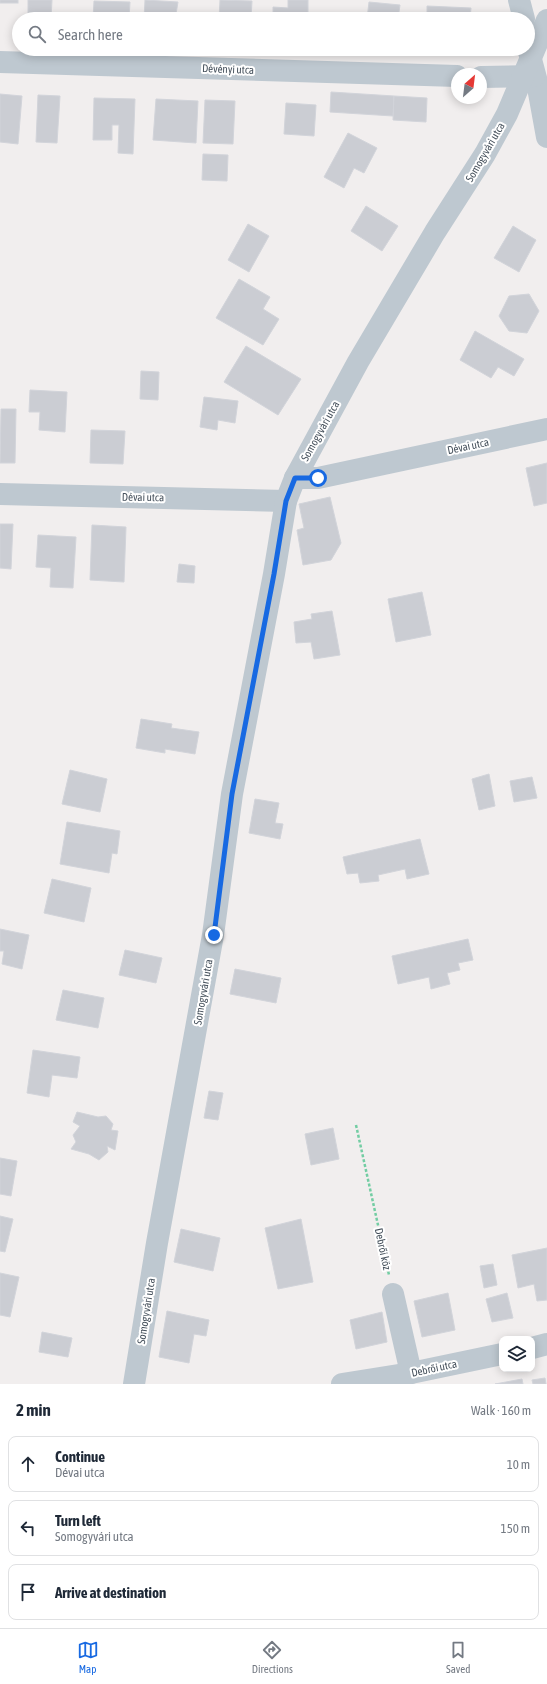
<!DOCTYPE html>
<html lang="en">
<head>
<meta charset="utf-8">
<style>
	body { margin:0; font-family:"Asap Condensed",sans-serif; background:#f2f2f3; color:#1f2937 }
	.controls { position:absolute; right:12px; bottom:12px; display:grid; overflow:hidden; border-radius:8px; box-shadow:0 2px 10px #0003 }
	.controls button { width:36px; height:36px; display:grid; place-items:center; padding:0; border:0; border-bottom:1px solid #e0e1e3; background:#fff; color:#1f2937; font:20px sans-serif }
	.compass { position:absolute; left:451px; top:68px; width:36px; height:36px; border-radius:50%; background:#fff; box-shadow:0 2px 10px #0003; rotate:28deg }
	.stop { position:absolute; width:12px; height:12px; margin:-9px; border:3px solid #1769e2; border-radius:50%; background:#fff }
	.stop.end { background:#1769e2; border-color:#fff; box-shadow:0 1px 4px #0008 }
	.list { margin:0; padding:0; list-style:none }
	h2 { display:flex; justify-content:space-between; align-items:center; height:52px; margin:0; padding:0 16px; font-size:17px }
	h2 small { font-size:13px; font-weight:400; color:#747a83 }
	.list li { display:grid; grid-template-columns:26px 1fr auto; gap:12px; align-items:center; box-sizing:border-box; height:56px; margin:0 8px 8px; padding:0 8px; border:1px solid #e0e1e3; border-radius:8px }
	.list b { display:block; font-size:15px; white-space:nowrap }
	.list p { margin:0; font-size:13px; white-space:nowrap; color:#747a83 }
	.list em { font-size:13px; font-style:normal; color:#747a83 }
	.icon { flex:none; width:22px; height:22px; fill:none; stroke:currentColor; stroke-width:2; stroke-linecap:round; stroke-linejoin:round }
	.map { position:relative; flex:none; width:547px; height:1384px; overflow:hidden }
	.search { position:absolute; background:#fff; box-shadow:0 2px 10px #0003; left:12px; right:12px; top:12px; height:44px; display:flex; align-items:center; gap:10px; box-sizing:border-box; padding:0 14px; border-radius:22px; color:#747a83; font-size:15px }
	.sheet { height:244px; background:#fff }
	nav { display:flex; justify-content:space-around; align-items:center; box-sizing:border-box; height:56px; border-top:1px solid #e0e1e3; background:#fff; font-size:11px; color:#747a83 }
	nav a { display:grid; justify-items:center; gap:2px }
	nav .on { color:#1769e2 }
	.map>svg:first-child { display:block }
</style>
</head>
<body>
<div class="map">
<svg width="547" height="1384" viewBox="0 0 547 1384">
	<rect width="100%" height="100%" fill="#f1eeee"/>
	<g fill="#cbcdd3" stroke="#d2d4da">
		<rect x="0" y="0" width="18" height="3"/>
		<path d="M 28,0 L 52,0 L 51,19 L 28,19 Z"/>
		<path d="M 145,0 L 178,2 L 176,14 L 168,14 L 168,19 L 144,19 Z"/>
		<path d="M 220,0 L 252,1 L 251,19 L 219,19 Z"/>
		<path d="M 288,0 L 308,0 L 308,19 L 273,19 L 273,7 L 288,8 Z"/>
		<path d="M 94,1 L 130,2 L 129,19 L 93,19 Z"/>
		<path d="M 369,2 L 400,5 L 398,19 L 367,19 Z"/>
		<path d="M 427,6 L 471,8 L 470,19 L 427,19 Z"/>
		<path d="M 57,16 L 74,17 L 73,19 L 57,19 Z"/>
		<path d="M 331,92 L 394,96 L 393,116 L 330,112 Z"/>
		<path d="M 0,94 L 22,96 L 18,144 L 0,142 Z"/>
		<path d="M 38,95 L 60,96 L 57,143 L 36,142 Z"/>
		<path d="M 394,96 L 427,98 L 426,122 L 393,120 Z"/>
		<path d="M 94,98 L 135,99 L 133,154 L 118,153 L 119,125 L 112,125 L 112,140 L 93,140 Z"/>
		<path d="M 156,99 L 198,101 L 196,143 L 153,140 Z"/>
		<path d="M 205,100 L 235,101 L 233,144 L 203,143 Z"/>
		<path d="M 286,103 L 316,105 L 314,136 L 284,134 Z"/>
		<path d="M 348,133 L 377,148 L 364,173 L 354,168 L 344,188 L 324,177 Z"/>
		<path d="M 203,154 L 228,155 L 227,181 L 202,180 Z"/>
		<path d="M 366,206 L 398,226 L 382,251 L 351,231 Z"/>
		<path d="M 248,224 L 269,236 L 249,272 L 228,260 Z"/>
		<path d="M 513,226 L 536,240 L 519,272 L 494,258 Z"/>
		<path d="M 239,279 L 270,297 L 263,309 L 279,319 L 263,345 L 216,318 Z"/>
		<path d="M 529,294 L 539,311 L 527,333 L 509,331 L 499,316 L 509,296 Z"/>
		<path d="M 475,331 L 524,359 L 514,376 L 498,367 L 491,378 L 460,360 Z"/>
		<path d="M 246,346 L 301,379 L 278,415 L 224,382 Z"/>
		<path d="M 141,371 L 159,372 L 158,400 L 140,399 Z"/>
		<path d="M 30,390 L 67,392 L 65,432 L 39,430 L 40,412 L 29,412 Z"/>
		<path d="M 204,397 L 238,401 L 235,423 L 218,420 L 217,430 L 200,427 Z"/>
		<path d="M 1,409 L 16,409 L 15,463 L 0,463 Z"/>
		<path d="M 91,430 L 125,431 L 123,464 L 90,463 Z"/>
		<path d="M 547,463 L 547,503 L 534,506 L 526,468 Z"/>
		<path d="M 330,497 L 341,543 L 331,560 L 303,565 L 297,530 L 304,528 L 299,504 Z"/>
		<path d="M 0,524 L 13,524 L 11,569 L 0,568 Z"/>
		<path d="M 92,525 L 126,527 L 124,582 L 90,580 Z"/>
		<path d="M 38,535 L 76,537 L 73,588 L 50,587 L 51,568 L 36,567 Z"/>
		<path d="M 179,564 L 195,566 L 194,583 L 177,582 Z"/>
		<path d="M 422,592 L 431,635 L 396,642 L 388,599 Z"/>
		<path d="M 332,611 L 340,655 L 314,659 L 311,642 L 296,643 L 294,622 L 312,619 L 311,614 Z"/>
		<path d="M 141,719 L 172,724 L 171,728 L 199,732 L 195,754 L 165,749 L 165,753 L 136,748 Z"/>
		<path d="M 70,770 L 107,779 L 100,812 L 62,804 Z"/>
		<path d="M 489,774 L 495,806 L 479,810 L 472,779 Z"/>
		<path d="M 532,777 L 537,798 L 514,802 L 510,781 Z"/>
		<path d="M 255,799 L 279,803 L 275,823 L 283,824 L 280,839 L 249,833 Z"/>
		<path d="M 67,822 L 120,831 L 117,854 L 112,853 L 109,873 L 60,864 Z"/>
		<path d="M 420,839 L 429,874 L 407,879 L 405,869 L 378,875 L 379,881 L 360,883 L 358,873 L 347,874 L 343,857 Z"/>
		<path d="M 52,879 L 91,888 L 84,922 L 44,913 Z"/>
		<path d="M 0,929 L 29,935 L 22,969 L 2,964 L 4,951 L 0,951 Z"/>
		<path d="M 468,939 L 473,960 L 458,963 L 460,970 L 447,973 L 450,984 L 431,989 L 429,977 L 398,984 L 392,956 Z"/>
		<path d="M 125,950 L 162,958 L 156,983 L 119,975 Z"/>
		<path d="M 235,969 L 281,978 L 276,1003 L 230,994 Z"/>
		<path d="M 63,990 L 104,998 L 98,1028 L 56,1020 Z"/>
		<path d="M 33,1050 L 80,1057 L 77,1078 L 52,1075 L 49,1097 L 27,1093 Z"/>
		<path d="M 209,1091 L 223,1093 L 218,1120 L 204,1118 Z"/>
		<path d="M 77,1112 L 98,1117 L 106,1116 L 113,1124 L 111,1130 L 118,1131 L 115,1150 L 107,1146 L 108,1152 L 99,1160 L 89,1154 L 71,1149 L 76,1142 L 73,1135 L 80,1126 L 73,1122 Z"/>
		<path d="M 333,1128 L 339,1159 L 311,1165 L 305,1134 Z"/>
		<path d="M 0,1158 L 17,1161 L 11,1196 L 0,1194 Z"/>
		<path d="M 0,1216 L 13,1219 L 5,1252 L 0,1251 Z"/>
		<path d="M 301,1219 L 313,1282 L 278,1289 L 265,1228 Z"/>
		<path d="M 181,1229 L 220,1238 L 213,1271 L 174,1262 Z"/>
		<path d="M 547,1248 L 547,1300 L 537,1301 L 534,1284 L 518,1288 L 512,1255 Z"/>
		<path d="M 493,1264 L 497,1285 L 484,1288 L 480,1266 Z"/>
		<path d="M 0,1273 L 19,1277 L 10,1317 L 0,1315 Z"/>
		<path d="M 448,1293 L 455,1330 L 422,1337 L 414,1301 Z"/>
		<path d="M 507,1293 L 513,1318 L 492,1322 L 486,1299 Z"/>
		<path d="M 167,1311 L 209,1320 L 206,1336 L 194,1334 L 189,1363 L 159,1357 Z"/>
		<path d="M 382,1312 L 387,1342 L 356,1349 L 350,1320 Z"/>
		<path d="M 42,1332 L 72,1338 L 68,1357 L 39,1352 Z"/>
		<path d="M 545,1378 L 546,1384 L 533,1384 L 532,1380 Z"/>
		<path d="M 522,1379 L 523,1384 L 495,1384 Z"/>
	</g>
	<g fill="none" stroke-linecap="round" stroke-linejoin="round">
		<path stroke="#73cda3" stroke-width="2.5" stroke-dasharray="3 2" stroke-linecap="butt" d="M 356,1125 L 389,1275"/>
		<g stroke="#bec8d0" stroke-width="22">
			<path d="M 519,0 L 524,19"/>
			<path d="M 529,52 L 537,82 L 547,137"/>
			<path d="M 0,62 L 457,76"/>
			<path d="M 481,77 L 534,76"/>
			<path d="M 295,478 L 318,478 L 547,429"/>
			<path d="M 0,494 L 286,501"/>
			<path d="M 393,1294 L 411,1373"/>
			<path d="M 532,1348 L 547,1344"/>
			<path d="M 134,1384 L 157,1243 L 213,935 L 232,794 L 274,574 L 286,501 L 295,478 L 358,362 L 435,232 L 485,154 L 507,114 L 547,20"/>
			<path d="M 342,1384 L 411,1373 L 502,1354"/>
		</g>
	</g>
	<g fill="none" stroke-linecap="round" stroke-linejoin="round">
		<path stroke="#1769e2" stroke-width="5" d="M 214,935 L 232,794 L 274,574 L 286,501 L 295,478 L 318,478"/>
	</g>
	<g text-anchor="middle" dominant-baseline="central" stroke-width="4" stroke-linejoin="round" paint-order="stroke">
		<g font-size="11" fill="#46515c" stroke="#fff">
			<text transform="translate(228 69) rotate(2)">Dévényi utca</text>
			<text transform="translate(485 152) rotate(-60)">Somogyvári utca</text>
			<text transform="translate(320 431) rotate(-61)">Somogyvári utca</text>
			<text transform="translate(468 446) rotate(-12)">Dévai utca</text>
			<text transform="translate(143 497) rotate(1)">Dévai utca</text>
			<text transform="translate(203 992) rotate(-80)">Somogyvári utca</text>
			<text transform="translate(383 1249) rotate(78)">Debrői köz</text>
			<text transform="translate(146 1311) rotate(-81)">Somogyvári utca</text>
			<text transform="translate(434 1368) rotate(-12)">Debrői utca</text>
		</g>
	</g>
</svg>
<div class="controls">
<button><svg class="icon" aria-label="layers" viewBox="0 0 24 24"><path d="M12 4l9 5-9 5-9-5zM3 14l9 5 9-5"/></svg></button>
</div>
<svg class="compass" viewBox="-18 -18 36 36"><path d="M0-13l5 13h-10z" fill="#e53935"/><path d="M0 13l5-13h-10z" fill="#747a83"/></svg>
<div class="stop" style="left:318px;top:478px"></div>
<div class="stop end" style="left:214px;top:935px"></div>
<div class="search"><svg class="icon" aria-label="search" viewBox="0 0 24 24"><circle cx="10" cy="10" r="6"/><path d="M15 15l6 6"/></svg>Search here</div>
</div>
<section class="sheet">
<h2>2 min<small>Walk · 160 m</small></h2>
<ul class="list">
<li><svg class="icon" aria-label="ahead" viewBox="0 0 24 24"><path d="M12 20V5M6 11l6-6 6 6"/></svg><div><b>Continue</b><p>Dévai utca</p></div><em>10 m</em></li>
<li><svg class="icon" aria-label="left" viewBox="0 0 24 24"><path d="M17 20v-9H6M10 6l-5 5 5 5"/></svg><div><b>Turn left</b><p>Somogyvári utca</p></div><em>150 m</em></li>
<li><svg class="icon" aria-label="arrive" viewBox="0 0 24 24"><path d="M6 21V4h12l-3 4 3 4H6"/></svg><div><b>Arrive at destination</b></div></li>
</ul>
</section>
<nav>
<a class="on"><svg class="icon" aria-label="map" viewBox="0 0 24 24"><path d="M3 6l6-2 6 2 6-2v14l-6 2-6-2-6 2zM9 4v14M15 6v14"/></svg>Map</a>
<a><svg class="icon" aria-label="directions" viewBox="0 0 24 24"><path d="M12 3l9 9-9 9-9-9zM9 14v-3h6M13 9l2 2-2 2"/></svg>Directions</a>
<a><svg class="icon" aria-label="saved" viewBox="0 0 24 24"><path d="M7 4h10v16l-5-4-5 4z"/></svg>Saved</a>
</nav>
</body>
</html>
